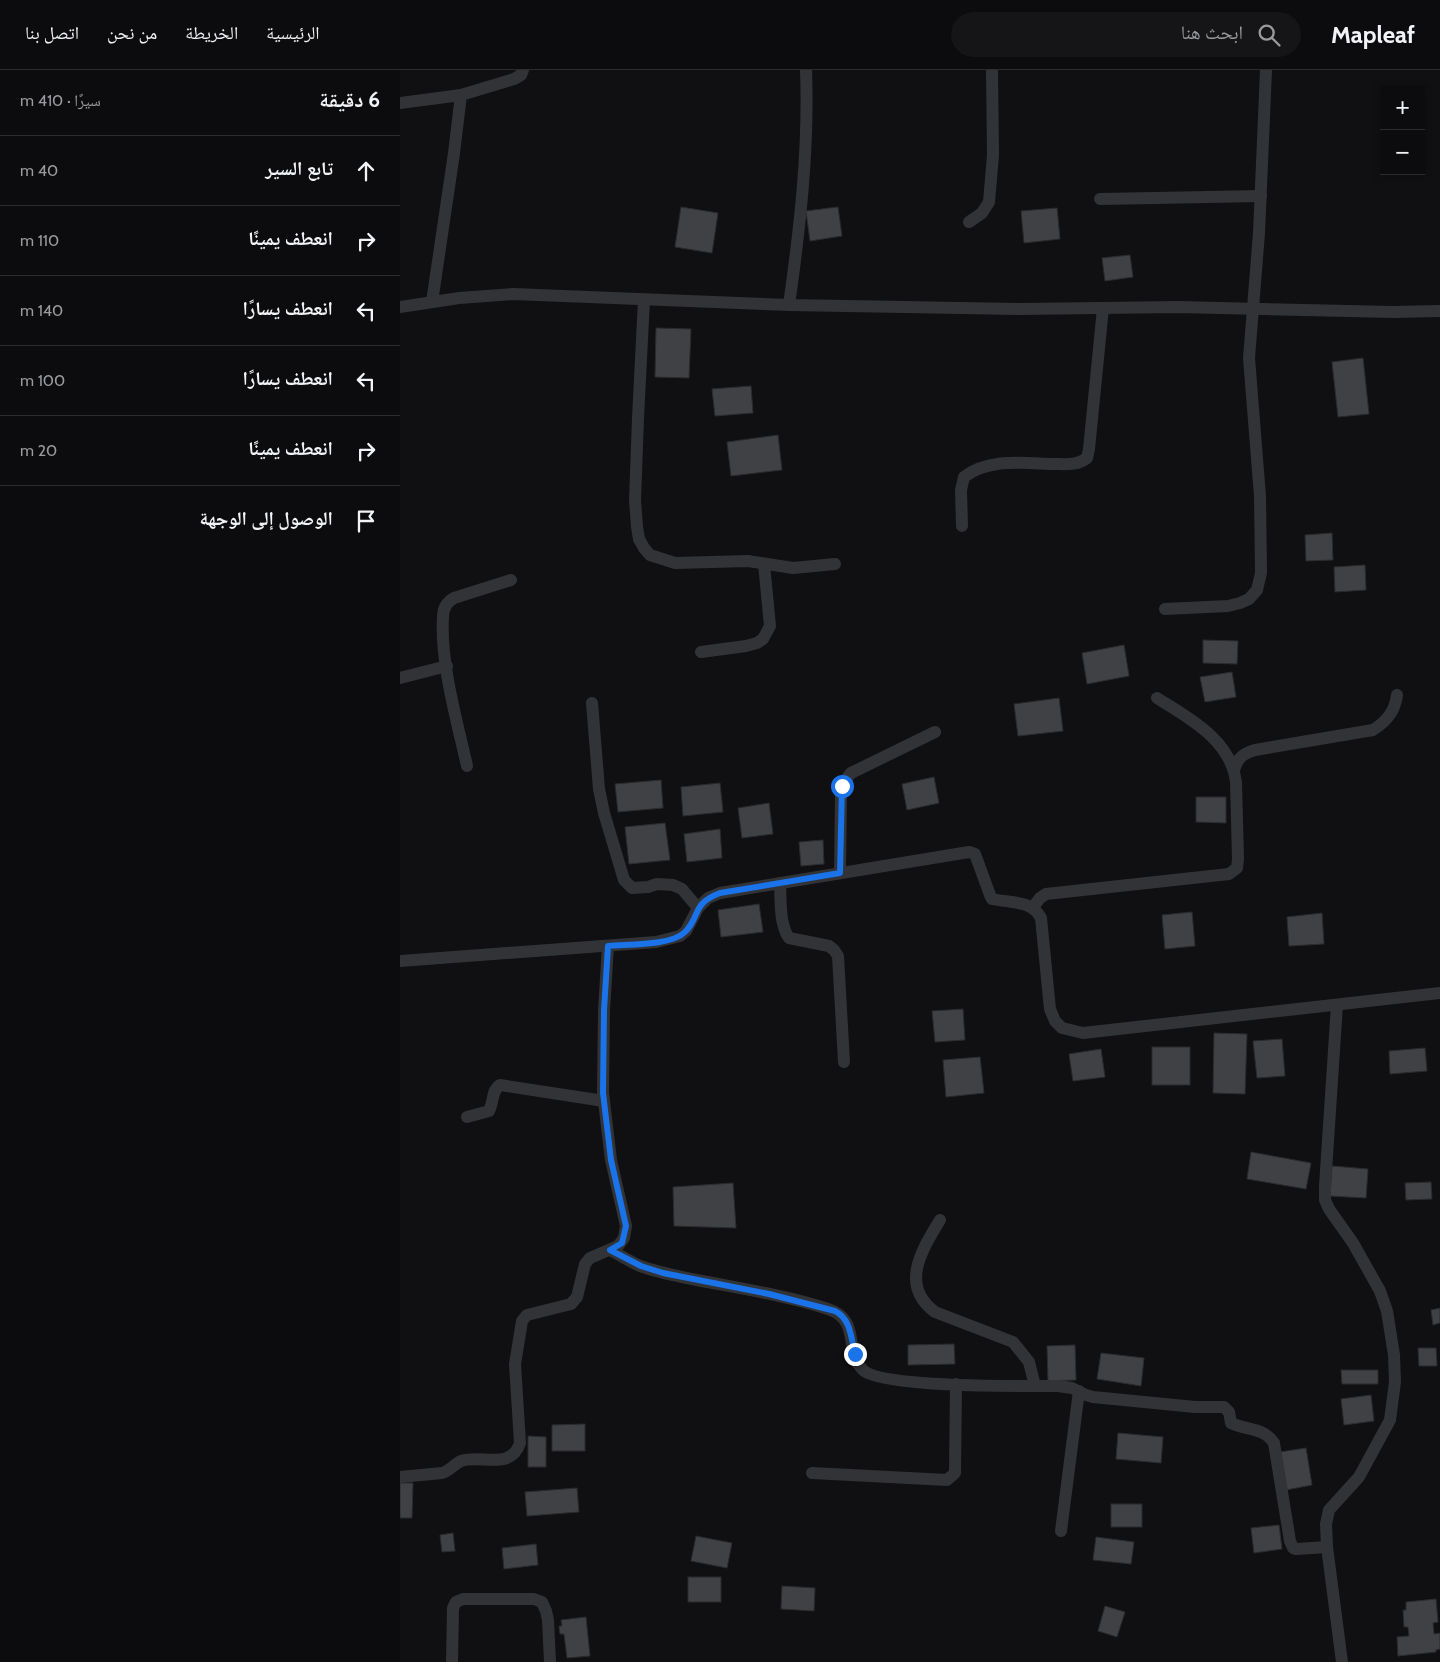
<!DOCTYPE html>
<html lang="ar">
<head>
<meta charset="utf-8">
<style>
	body { margin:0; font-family:Cabin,"Noto Naskh Arabic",sans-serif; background:#151517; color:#f1f3f6; direction:rtl }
	.controls { position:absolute; right:15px; top:15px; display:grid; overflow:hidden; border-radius:0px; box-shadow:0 2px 8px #0003 }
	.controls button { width:45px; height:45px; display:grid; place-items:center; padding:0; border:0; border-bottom:1px solid #2c2c2e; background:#0c0c0e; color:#f1f3f6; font:25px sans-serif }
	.stop { position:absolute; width:15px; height:15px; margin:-11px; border:4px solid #1a73e8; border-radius:50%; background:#fff }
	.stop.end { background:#1a73e8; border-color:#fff; box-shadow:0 1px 5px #0008 }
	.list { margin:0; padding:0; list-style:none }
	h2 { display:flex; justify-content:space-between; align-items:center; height:65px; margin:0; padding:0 20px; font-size:21px }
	h2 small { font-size:16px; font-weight:400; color:#9a9b9e }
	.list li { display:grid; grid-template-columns:32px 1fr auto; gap:15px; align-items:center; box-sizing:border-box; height:70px; padding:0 20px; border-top:1px solid #2c2c2e }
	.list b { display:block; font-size:19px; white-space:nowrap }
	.list em { font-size:16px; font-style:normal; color:#9a9b9e }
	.icon { flex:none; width:28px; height:28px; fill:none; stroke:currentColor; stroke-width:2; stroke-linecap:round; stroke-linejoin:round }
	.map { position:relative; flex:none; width:1040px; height:1592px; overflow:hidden; direction:ltr }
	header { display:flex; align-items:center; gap:30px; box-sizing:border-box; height:70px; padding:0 25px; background:#0c0c0e; border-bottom:1px solid #2c2c2e }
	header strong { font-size:24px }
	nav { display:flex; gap:28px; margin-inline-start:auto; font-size:18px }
	.search { width:350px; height:45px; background:#151517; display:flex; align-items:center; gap:12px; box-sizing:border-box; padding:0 18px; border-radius:28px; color:#9a9b9e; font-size:19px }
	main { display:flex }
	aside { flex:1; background:#0c0c0e }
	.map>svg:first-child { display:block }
</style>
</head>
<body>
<header>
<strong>Mapleaf</strong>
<div class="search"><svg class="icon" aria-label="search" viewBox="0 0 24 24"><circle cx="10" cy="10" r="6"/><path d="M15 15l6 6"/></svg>ابحث هنا</div>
<nav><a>الرئيسية</a><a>الخريطة</a><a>من نحن</a><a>اتصل بنا</a></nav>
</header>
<main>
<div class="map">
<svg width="1040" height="1592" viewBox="0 0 1040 1592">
	<rect width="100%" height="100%" fill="#101012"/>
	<g fill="#3f4145" stroke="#2a2b2d">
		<path d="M 281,137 L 318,143 L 312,183 L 275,177 Z"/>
		<path d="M 438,137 L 442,166 L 410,171 L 406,141 Z"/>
		<path d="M 657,138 L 660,169 L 624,173 L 621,141 Z"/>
		<path d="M 730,185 L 733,207 L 705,211 L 702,188 Z"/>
		<path d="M 256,258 L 291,259 L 289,308 L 255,307 Z"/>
		<path d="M 963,288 L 969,344 L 938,347 L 932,292 Z"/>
		<path d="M 351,316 L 353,343 L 315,346 L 312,319 Z"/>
		<path d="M 378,365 L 382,400 L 331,406 L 327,372 Z"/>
		<path d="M 932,463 L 933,490 L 906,491 L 905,465 Z"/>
		<path d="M 965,495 L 966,520 L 935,522 L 934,497 Z"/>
		<path d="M 803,570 L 838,571 L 837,594 L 803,593 Z"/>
		<path d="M 724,575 L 729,606 L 687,614 L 682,583 Z"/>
		<path d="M 832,602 L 836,627 L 805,632 L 800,607 Z"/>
		<path d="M 659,628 L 663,661 L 618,666 L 614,634 Z"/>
		<path d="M 534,707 L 539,733 L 507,740 L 502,714 Z"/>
		<path d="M 261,710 L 263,738 L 218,742 L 215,714 Z"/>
		<path d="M 320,713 L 323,742 L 283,746 L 281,717 Z"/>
		<path d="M 796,727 L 826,727 L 826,753 L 796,752 Z"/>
		<path d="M 369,733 L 373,764 L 342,768 L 338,738 Z"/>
		<path d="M 265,753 L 270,790 L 229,794 L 225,757 Z"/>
		<path d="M 320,759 L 322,788 L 287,792 L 284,764 Z"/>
		<path d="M 423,770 L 424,794 L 401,796 L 399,772 Z"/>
		<path d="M 359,834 L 363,862 L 321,867 L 318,840 Z"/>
		<path d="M 792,842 L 795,876 L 765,879 L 762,845 Z"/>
		<path d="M 922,843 L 924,874 L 889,876 L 887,847 Z"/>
		<path d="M 563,939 L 565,970 L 535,972 L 532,941 Z"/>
		<path d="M 814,963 L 847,964 L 845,1024 L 813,1023 Z"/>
		<path d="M 882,969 L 885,1006 L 857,1008 L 853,971 Z"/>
		<rect x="752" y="977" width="38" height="38"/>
		<path d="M 1025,978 L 1027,1001 L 990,1004 L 989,981 Z"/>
		<path d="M 701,979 L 705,1007 L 673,1011 L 669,984 Z"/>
		<path d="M 580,987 L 584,1023 L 546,1027 L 543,990 Z"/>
		<path d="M 851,1082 L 911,1093 L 906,1119 L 847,1109 Z"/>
		<path d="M 932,1096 L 968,1099 L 966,1128 L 930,1126 Z"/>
		<path d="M 1031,1112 L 1032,1129 L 1006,1130 L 1005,1113 Z"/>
		<path d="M 333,1113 L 336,1158 L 274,1156 L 273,1117 Z"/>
		<path d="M 1040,1238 L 1040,1253 L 1033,1255 L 1031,1240 Z"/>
		<path d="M 554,1274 L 555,1294 L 508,1295 L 508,1275 Z"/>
		<path d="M 675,1275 L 676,1310 L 648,1311 L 647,1276 Z"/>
		<path d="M 1018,1278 L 1036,1278 L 1037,1296 L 1019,1296 Z"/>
		<path d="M 701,1283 L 744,1288 L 741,1316 L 697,1309 Z"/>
		<path d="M 941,1300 L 978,1300 L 978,1314 L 942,1314 Z"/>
		<path d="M 971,1325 L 974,1351 L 944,1355 L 941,1329 Z"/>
		<path d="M 185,1354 L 185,1381 L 152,1381 L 152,1355 Z"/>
		<path d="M 718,1363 L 763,1367 L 761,1393 L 716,1389 Z"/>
		<path d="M 128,1366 L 146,1367 L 146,1397 L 128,1397 Z"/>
		<path d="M 906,1378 L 912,1415 L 886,1420 L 880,1382 Z"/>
		<path d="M 0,1413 L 13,1413 L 12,1448 L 0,1448 Z"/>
		<path d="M 177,1418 L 179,1442 L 127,1446 L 125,1422 Z"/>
		<rect x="711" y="1434" width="31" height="23"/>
		<path d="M 879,1455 L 882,1479 L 854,1483 L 851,1458 Z"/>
		<path d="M 53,1463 L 55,1481 L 42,1482 L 40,1465 Z"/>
		<path d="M 296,1466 L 332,1473 L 327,1498 L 291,1491 Z"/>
		<path d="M 696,1467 L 734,1472 L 731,1494 L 693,1490 Z"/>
		<path d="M 136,1474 L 138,1495 L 104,1499 L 102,1478 Z"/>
		<rect x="288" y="1507" width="33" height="25"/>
		<path d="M 382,1516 L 415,1518 L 414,1541 L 381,1539 Z"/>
		<path d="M 1036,1529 L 1038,1552 L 1033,1553 L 1034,1564 L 1040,1563 L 1040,1579 L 1036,1580 L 1036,1582 L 998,1586 L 997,1567 L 1009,1566 L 1008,1557 L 1004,1557 L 1003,1540 L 1006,1540 L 1006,1532 Z"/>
		<path d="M 705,1536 L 725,1542 L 717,1567 L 698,1561 Z"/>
		<path d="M 186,1547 L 190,1586 L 167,1588 L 164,1564 L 160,1564 L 159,1556 L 162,1556 L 161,1550 Z"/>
	</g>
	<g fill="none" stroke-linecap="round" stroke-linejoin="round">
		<g stroke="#313336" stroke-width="12">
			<path d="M 61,25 L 114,9 L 121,5 L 123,0"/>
			<path d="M 0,33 L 61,25 L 54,83 L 32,232"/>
			<path d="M 700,129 L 861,126"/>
			<path d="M 569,152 L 582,143 L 589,132 L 593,85 L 592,0"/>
			<path d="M 244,230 L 238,348 L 235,430 L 237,457 L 239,469 L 244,478 L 250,485 L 275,493 L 348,491 L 393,498 L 435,494"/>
			<path d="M 389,235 C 400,157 409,79 406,0"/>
			<path d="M 0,237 L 59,228 L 113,224 L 389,235 L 621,239 L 778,237 L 993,242 L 1040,241"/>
			<path d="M 562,456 L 561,420 L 564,407 C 589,388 623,393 653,394 C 665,394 677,396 687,388 L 689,379 L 703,238"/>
			<path d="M 765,539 L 828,536 L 840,533 L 849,529 L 857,520 L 861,503 L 860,426 L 849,288 L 859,163 L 866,0"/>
			<path d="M 301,582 L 346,576 L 357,573 L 363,569 L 370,556 L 364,494"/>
			<path d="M 0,608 L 47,596"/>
			<path d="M 192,633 L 199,719 L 204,743 L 224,810 L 232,818 L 248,817 L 257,814 L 273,815 L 282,819 L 298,838"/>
			<path d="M 67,696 C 57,651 40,592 43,547 C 43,539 47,532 54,528 L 111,510"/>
			<path d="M 834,700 C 838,688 842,684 855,680 L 973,660 C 987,651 995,641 997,625"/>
			<path d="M 440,803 L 441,726 C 442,716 444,711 451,703 L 535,662"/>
			<path d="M 380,813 C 381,830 379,854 389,868 L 429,876 L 434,880 L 438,886 L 444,992"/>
			<path d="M 633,837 L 640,828 L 646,824 L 829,804 L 837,798 L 838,789 L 836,712 C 831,670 789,648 757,628"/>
			<path d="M 0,891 L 256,872 L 280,866 L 286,861 L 298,838 L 308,828 L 320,823 L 569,782 L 575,784 L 590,825 L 592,829 C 610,833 632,830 641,848 L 650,939 L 655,951 L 662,958 L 683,963 L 1040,923"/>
			<path d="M 937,935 L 925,1116 L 925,1130 L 929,1139 L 953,1173 L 980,1221 L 987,1241 L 994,1285 L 995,1312 L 990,1350 L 959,1407 L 929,1440 L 926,1454 L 927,1477 L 942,1592"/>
			<path d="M 67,1047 L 89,1041 C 94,1032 91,1021 100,1015 L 204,1031"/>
			<path d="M 540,1150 C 522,1180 499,1215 535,1242 L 613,1272 L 629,1292 L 635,1316"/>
			<path d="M 210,1180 C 220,1185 229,1191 240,1196 C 260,1203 281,1207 302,1211 C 344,1219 387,1226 428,1239 C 462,1250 443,1281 463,1300 C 482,1318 626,1316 658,1316 L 672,1318 L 686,1325 L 693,1327 L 795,1337 L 824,1337 L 829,1342 L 831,1353 C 848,1361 863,1357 874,1373 L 890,1471 L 893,1478 L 896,1479 L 927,1477"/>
			<path d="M 412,1403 L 547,1410 L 555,1403 L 556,1314"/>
			<path d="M 0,1407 L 42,1403 C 50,1401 54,1394 61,1391 C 81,1384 111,1401 120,1373 L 115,1294 L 122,1251 L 127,1245 L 171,1234 L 177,1227 L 185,1194 L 190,1188 L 218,1176 L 224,1168 L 226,1156 L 211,1090 L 203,1023 L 204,940 L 208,876"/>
			<path d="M 661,1461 L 679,1321"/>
			<path d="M 52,1592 L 53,1538 L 56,1532 L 63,1529 L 134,1529 L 142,1532 L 146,1541 L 148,1550 L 150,1592"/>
		</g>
	</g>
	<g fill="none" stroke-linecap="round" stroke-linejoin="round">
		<path stroke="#1a73e8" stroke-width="6" d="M 442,716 L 440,803 L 320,823 C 291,834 301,846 285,862 C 271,876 227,874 208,876 L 204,940 L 203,1023 L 211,1090 L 226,1156 L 222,1173 L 210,1180 L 241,1196 L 263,1203 L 369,1224 L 435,1241 C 451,1249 451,1268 455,1284"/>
	</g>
</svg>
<div class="controls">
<button>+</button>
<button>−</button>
</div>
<div class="stop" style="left:442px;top:716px"></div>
<div class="stop end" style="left:455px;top:1284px"></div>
</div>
<aside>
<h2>6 دقيقة<small>سيرًا · 410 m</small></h2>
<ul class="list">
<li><svg class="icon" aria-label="ahead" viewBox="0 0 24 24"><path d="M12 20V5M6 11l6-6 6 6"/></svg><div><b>تابع السير</b></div><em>40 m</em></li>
<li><svg class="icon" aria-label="right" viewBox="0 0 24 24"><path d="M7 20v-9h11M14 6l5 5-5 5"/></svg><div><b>انعطف يمينًا</b></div><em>110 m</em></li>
<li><svg class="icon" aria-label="left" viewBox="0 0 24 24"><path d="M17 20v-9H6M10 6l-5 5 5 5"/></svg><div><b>انعطف يسارًا</b></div><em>140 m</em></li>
<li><svg class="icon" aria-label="left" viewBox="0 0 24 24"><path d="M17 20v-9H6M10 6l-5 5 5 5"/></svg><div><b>انعطف يسارًا</b></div><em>100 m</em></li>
<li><svg class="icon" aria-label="right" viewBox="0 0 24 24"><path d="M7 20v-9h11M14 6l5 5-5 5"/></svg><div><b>انعطف يمينًا</b></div><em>20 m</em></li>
<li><svg class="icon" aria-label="arrive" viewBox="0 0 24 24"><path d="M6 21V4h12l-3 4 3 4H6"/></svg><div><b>الوصول إلى الوجهة</b></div></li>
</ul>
</aside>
</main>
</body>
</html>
